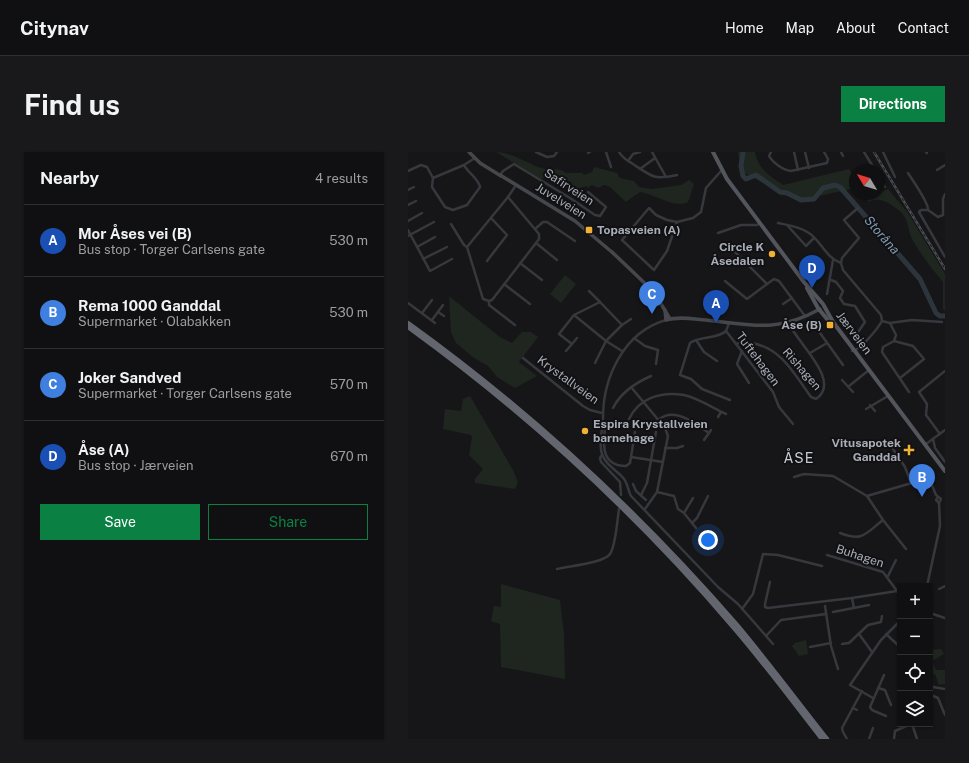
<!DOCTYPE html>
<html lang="en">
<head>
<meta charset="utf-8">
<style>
	body { margin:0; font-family:"Public Sans",sans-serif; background:#19191b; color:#f1f3f6 }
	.controls { position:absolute; right:12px; bottom:12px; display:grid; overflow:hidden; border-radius:0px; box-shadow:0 1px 3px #0004 }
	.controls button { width:36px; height:36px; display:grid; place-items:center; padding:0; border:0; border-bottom:1px solid #303032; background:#101012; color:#f1f3f6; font:20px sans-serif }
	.compass { position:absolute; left:441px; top:12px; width:36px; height:36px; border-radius:50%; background:#101012; box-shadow:0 1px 3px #0004; rotate:308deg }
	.you { position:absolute; left:300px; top:388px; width:14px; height:14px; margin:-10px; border:3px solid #fff; border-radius:50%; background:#1a73e8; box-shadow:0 0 0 6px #1a73e833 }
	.badge { display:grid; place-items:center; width:26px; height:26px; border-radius:50%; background:#0b8043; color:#fff; font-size:13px; font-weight:700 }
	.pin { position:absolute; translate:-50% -33px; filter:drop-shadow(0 1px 2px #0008) }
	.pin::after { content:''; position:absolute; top:21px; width:14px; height:12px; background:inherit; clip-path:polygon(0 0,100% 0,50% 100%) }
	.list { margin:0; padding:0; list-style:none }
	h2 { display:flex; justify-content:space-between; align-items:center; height:52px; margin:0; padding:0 16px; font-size:17px }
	h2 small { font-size:13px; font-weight:400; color:#9c9d9f }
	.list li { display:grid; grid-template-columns:26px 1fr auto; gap:12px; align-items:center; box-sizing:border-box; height:72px; padding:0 16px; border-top:1px solid #303032 }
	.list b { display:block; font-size:15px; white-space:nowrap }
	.list p { margin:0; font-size:13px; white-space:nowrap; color:#9c9d9f }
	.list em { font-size:13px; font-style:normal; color:#9c9d9f }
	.actions { display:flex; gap:8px; padding:12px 16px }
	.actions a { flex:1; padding:9px 0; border:1px solid #0b8043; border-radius:0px; text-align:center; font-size:14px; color:#0b8043 }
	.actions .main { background:#0b8043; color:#fff }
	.icon { flex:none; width:22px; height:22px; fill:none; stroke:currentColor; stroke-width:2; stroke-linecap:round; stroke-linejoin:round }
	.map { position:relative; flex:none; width:537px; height:587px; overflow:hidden; border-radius:0px }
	header { display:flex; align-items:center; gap:24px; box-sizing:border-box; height:56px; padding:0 20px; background:#101012; border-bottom:1px solid #303032 }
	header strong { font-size:19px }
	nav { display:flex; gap:22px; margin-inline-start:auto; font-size:14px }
	.intro { display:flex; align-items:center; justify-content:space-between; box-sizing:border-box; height:96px; padding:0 24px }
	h1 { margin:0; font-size:28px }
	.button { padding:10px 18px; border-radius:0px; background:#0b8043; color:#fff; font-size:14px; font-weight:700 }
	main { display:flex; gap:24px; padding:0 24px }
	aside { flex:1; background:#101012; border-radius:0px; box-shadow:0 1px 3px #0004 }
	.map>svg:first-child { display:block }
</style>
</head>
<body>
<header>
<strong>Citynav</strong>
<nav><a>Home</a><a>Map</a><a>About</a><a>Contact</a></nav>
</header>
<div class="intro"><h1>Find us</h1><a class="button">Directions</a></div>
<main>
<aside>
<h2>Nearby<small>4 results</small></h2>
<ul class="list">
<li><span class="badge" style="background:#1a4fb4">A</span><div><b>Mor Åses vei (B)</b><p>Bus stop · Torger Carlsens gate</p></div><em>530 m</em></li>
<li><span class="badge" style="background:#3f7fe0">B</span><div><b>Rema 1000 Ganddal</b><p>Supermarket · Olabakken</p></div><em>530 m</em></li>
<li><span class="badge" style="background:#3f7fe0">C</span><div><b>Joker Sandved</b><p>Supermarket · Torger Carlsens gate</p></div><em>570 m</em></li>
<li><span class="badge" style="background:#1a4fb4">D</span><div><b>Åse (A)</b><p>Bus stop · Jærveien</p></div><em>670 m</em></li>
</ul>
<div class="actions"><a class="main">Save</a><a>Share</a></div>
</aside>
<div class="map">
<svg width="537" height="587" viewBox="0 0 537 587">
	<rect width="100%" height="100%" fill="#161618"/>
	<g fill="#1e261f">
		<path d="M 88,0 C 103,0 119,11 133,16 C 141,19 152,15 158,21 L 174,21 L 176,23 L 184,20 L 186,15 L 209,21 L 212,26 L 226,29 L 231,35 L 244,37 L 273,33 L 281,28 L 286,32 L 280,50 C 266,57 247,42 232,40 L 218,50 L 202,35 L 196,33 L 190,36 L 184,33 L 179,36 L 179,34 L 165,38 L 161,35 L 164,31 C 154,24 145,23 133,27 Z"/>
		<path d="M 330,0 L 347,0 C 350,17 361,23 375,33 L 441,17 L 447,27 L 447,36 L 393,48 L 385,44 L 372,40 L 333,19 Z"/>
		<path d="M 480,37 L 500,61 L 537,122 L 537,159 L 535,157 L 535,130 C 524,117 513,103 504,87 C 500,79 500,67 494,61 C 485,53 472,43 461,50 L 453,42 L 465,43 Z"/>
		<path d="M 157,123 L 168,132 L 153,151 L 142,142 Z"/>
		<path d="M 41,144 L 92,185 L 104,191 L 114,180 L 123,180 L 130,185 L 111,210 L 129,224 L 107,236 L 89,225 L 80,214 L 66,206 L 48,191 L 43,180 Z"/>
		<path d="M 62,244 L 105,318 L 110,330 L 107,337 L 67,331 L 67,327 L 75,317 L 61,303 L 64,285 L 63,283 L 35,277 L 37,257 L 53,259 L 55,247 Z"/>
		<path d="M 93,432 L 152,448 L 156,482 L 157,527 L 93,515 L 92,472 L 83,469 L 86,454 L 93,455 Z"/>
		<path d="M 398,488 L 400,502 L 391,504 L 384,494 L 387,491 Z"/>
		<path d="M 533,497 L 536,502 L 524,509 L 528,518 L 537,518 L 537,532 L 531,533 L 527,522 L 522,524 L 522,498 Z"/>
	</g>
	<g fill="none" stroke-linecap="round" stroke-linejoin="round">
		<path stroke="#2c353c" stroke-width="5" d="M 335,0 L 333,14 L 335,24 L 338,27 L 348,23 L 372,40 L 379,41 L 393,48 L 406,47 L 415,36 L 427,33 L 432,35 L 512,127 L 528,161 L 532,164 L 537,164"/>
		<g stroke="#37383d" stroke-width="2.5">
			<path d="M 128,0 L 139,5 L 146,4 L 149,0"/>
			<path d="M 198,0 L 203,15"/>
			<path d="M 211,0 C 215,7 219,8 225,12 C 245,25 245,28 269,23"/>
			<path d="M 244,0 L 258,25"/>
			<path d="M 363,0 L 361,4 C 365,11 375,18 383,19 L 419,11 L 420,7 L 416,0"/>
			<path d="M 386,0 L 390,18"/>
			<path d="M 397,0 L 401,16"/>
			<path d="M 433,0 L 435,4"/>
			<path d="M 456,0 L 467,18"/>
			<path d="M 475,0 L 487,25"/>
			<path d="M 518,0 L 519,1"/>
			<path d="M 180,1 L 182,0"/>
			<path d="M 220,9 L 225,2 L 232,0"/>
			<path d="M 232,17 L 247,6"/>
			<path d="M 529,18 L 537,13"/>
			<path d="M 0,19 L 13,13 L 19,15 L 25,26 L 24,35 L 37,55 L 45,58 L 59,53 L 72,35 C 70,26 60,21 56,13"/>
			<path d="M 500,21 C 505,29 521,51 520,58"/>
			<path d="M 92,23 L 95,19 L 106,12 L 162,46 L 187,63 L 192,64 L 198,55 L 180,40"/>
			<path d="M 471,25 L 477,35"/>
			<path d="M 25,26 L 56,13 L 67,6"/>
			<path d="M 0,38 L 6,35"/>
			<path d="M 537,42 L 535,47 L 535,63 L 530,65 L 520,58 L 513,58 L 511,60 L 537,105"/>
			<path d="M 100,45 L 131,82 L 131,87 L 128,91 L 149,108"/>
			<path d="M 0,53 L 8,49"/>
			<path d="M 0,69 L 14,61"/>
			<path d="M 269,70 L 259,99 L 246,118 L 214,88 L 241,56 L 248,63 L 259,68 L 269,70 L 285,66 L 293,60 L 298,36 L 313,19"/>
			<path d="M 370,71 C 380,73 393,75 401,81 C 413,89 418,106 433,111 L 435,118 L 473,163 L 474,169 C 470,176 452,199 444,199"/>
			<path d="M 43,72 L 56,93 L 59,95 L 75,147 L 81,149"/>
			<path d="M 379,73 L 398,94 L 406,86"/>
			<path d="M 127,77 L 135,70 L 139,70 L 167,89"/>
			<path d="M 0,78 L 22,119 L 44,107"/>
			<path d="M 310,81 L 333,73 L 349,73 L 352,71"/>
			<path d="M 0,84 L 26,70"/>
			<path d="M 9,95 L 27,85"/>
			<path d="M 59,95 L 100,45 L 108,33"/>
			<path d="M 323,96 L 359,132 L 366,127 L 371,129 L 397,164"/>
			<path d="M 15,107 L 39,95"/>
			<path d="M 79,109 L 99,83 L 83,66"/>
			<path d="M 112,111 L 134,128"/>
			<path d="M 433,111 L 434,106 L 451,86 L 436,68 L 450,56"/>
			<path d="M 423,128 L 428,130 L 435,139 L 432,146 L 436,152 L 447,154 L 457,170 L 448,183 L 454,192"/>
			<path d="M 317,129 L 339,147 L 359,132"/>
			<path d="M 96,132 L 122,152"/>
			<path d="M 181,139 L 192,150"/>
			<path d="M 419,142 L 425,108"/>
			<path d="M 81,149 L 84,148 L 128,91"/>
			<path d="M 81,149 L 81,153 L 107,173"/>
			<path d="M 0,151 L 27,171"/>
			<path d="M 375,152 L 384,146"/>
			<path d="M 30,160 L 36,164"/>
			<path d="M 14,161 L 24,148"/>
			<path d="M 166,163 L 198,189 L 214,199"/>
			<path d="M 24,168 L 35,153"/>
			<path d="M 258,168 C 216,180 195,225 195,266 C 195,278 190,290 194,302 C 198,314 209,318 216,327 C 220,332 220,339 223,344 L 310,435 L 330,452 L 365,492"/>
			<path d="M 474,169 L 482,171 L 504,168 L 534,170"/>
			<path d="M 321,171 L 318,179 L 365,240 L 371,255 L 385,272"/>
			<path d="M 482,171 L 488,183 L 486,189 L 475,195 L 474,200 L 501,240"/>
			<path d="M 214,173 L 223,167"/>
			<path d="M 407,174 L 435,213"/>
			<path d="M 318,179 C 310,187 292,184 282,191 L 272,223 L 283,227 L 294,237 L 322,248"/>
			<path d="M 226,186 L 237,194 L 250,198 L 248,212"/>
			<path d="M 288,188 L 296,200 L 309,209"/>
			<path d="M 486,189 L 505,194 L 516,207 L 492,226"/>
			<path d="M 164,192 L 151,182 L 166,163 L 192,150 L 214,173 L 198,189 L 187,211"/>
			<path d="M 328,192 C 333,189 338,190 343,191 C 373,195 387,223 403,245 L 408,247 C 435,229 387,189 381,171"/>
			<path d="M 158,199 L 169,186"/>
			<path d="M 334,199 L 329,212 L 341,231"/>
			<path d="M 402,201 L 419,191"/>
			<path d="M 115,206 L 175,254 L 182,258 L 194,261"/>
			<path d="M 434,228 L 445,240"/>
			<path d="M 441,234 L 461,218"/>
			<path d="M 223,235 L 257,276 L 260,284 L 249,340 L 237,357"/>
			<path d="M 462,253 L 467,259"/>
			<path d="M 205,256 C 213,240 227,231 243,224"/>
			<path d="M 458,257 L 480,244"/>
			<path d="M 310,265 L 313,260"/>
			<path d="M 221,267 C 231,246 253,239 276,243 C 290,246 305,256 318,262"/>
			<path d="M 250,268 C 266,254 287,271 301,281 L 296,288"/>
			<path d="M 198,270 C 195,288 191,314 218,314 L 222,311 L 223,305 L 255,310"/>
			<path d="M 301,281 L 303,278"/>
			<path d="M 532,282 L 518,263 L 519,252 L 511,240 L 537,219"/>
			<path d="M 525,287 L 527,296 L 537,310"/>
			<path d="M 479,288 L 497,315 L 503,331"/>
			<path d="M 518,292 L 537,278"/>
			<path d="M 257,296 L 269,296 L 275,294"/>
			<path d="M 194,303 L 192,306 L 193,310 L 212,330 L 213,343"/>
			<path d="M 223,305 L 227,280"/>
			<path d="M 386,325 L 396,322 L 425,324 L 459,344 L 521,326 L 528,343 L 533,347 L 531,351 L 528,348 L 530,345"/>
			<path d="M 225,332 L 228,339 L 238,348"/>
			<path d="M 249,340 L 266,344 L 270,357 L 276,361 L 288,376"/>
			<path d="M 233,343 L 239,331 L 248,280"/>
			<path d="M 459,344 L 475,368 L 498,397"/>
			<path d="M 276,361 L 285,346"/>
			<path d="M 284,371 L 289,366 L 300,344"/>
			<path d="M 432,381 C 455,390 457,382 475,368"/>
			<path d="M 419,403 L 475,420 L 492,443"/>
			<path d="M 149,417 C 160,414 196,411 202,402 C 208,393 209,369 211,357"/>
			<path d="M 480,424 L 488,408"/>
			<path d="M 362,430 L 357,452 L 357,455 L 360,456 L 444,446 L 489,439"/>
			<path d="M 519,434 L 532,374 L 531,351"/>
			<path d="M 531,437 L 537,434"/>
			<path d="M 444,446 L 446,456"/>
			<path d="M 417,454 L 423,494 L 430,517"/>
			<path d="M 334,457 L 345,442 L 355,402 L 370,403 L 414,414"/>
			<path d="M 425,460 L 461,453"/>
			<path d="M 522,461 L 537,466"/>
			<path d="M 451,482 L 464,500"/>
			<path d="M 478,482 L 492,495"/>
			<path d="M 358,484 L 373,468 L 418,462"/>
			<path d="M 434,492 L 441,491 L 460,473 L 473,470 L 474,464"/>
			<path d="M 402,495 L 423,491"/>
			<path d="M 491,502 L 492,500"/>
			<path d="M 476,523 L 462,555 L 464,558 L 478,564"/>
			<path d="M 522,530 L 525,535 L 537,537"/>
			<path d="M 470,536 L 477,538 L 483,553"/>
			<path d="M 523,543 L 530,546 L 537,563"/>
			<path d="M 465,546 L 442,533 L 473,488 L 492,469"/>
			<path d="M 492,548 L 492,550"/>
			<path d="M 522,555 L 523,540 L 525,535"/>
			<path d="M 445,556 L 449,558"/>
			<path d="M 504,572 L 509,587"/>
			<path d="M 439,587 L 435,580 L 434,576 L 454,539"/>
			<path d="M 461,587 L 465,576"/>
			<path d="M 486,587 L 487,579 L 503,572"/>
		</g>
		<g stroke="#45474d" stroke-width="3.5">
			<path d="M 61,0 L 72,11 L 93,24"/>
			<path d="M 92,23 L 167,69 L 205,101"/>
			<path d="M 204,100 L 246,140 L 262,167"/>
			<path d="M 257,158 L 258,168 C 271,164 285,167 298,168 C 344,173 369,181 412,157"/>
		</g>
		<g stroke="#53555c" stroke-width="4">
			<path d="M 305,0 L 319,27 L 396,130 L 415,152 L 425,170 L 537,319"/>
			<path d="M 399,136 L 410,156 L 419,167"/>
		</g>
		<g stroke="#63666e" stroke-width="4.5">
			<path d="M 0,171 C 121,258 231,360 329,473 C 360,510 389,549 419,587"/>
			<path d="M 0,175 C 120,262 230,363 326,476 C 357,512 385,550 414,587"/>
		</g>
		<g stroke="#4a4c52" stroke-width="2.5">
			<path id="rail" d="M 466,0 L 537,117"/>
		</g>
		<use href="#rail" stroke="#111113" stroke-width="1" stroke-dasharray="3" stroke-linecap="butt"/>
	</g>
	<g fill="#f2b134" stroke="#111113" stroke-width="1.5">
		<rect x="177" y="74" width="8" height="8" rx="2"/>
		<circle cx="364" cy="102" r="4"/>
		<rect x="418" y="169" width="8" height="8" rx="2"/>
		<circle cx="177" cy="279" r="4"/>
		<path d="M499 292h4v4h4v4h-4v4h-4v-4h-4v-4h4z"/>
	</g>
	<g text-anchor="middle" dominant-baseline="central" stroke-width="4" stroke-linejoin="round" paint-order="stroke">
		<g font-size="12" fill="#a8adb8" stroke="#111113">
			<text transform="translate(161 35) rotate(33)">Safirveien</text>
			<text transform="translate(153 49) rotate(32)">Juvelveien</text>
			<text transform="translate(446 181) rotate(53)">Jærveien</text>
			<text transform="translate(350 207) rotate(53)">Tuftehagen</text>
			<text transform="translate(394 217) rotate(49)">Rishagen</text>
			<text transform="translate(160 228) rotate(36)">Krystallveien</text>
			<text transform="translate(452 404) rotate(18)">Buhagen</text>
		</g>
		<g font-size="12" font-weight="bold" fill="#a8adb8" stroke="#111113" text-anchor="end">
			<text x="189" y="78" text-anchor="start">Topasveien (A)</text>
			<text x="356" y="95">Circle K<tspan x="356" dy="14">Åsedalen</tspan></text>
			<text x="414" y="173">Åse (B)</text>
			<text x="185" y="272" text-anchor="start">Espira Krystallveien<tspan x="185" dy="14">barnehage</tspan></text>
			<text x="493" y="291">Vitusapotek<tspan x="493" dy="14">Ganddal</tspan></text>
		</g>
		<g font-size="13" font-style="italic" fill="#7f9bb3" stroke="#111113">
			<text transform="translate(474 83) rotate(49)">Storåna</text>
		</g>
		<g font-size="14" letter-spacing="1" fill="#c9ccd4" stroke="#111113">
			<text x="391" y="306">ÅSE</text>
		</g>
	</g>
</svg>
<div class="controls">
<button>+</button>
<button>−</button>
<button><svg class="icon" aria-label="locate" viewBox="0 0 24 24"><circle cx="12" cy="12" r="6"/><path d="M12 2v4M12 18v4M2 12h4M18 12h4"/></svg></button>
<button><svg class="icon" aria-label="layers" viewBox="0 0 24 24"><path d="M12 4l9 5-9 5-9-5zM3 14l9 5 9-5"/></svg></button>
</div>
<svg class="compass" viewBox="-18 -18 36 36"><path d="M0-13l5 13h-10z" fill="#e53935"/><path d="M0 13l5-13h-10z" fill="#9c9d9f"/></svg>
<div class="you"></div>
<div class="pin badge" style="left:308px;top:171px;background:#1a4fb4">A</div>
<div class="pin badge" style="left:514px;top:345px;background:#3f7fe0">B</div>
<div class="pin badge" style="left:244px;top:162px;background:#3f7fe0">C</div>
<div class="pin badge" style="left:404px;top:136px;background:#1a4fb4">D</div>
</div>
</main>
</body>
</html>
